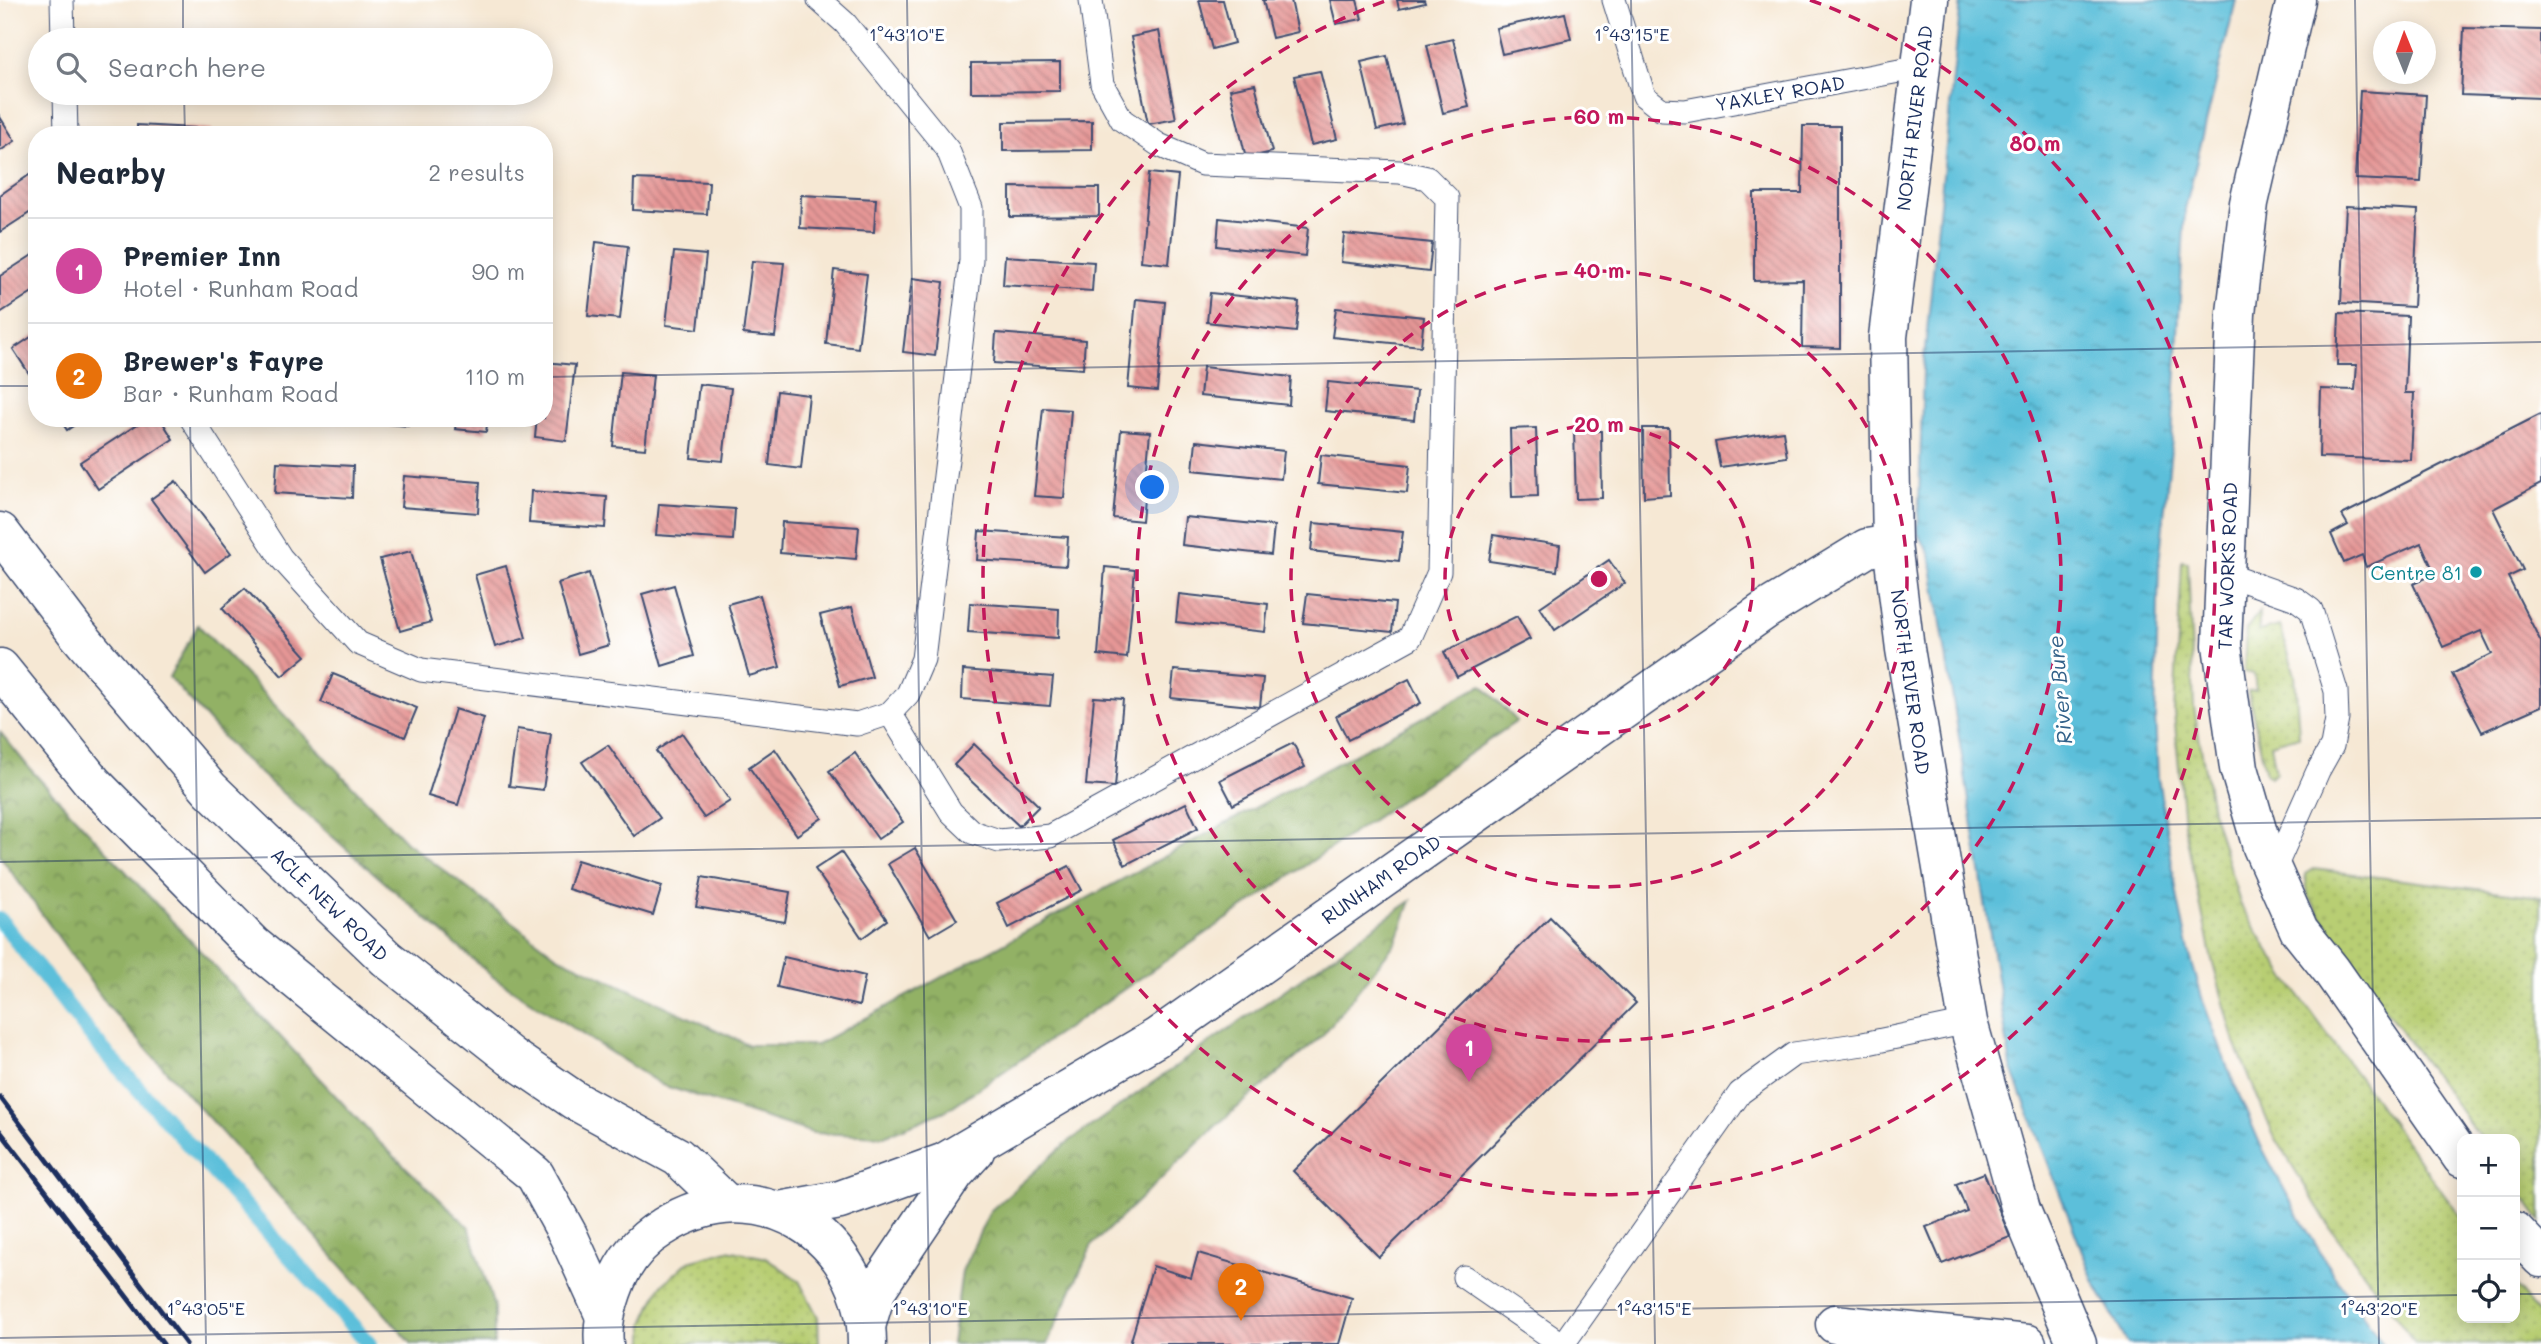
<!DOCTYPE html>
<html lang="en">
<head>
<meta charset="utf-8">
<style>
	body { margin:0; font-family:Mali,sans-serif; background:#f2f2f3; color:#1f2937 }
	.controls { position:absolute; right:21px; bottom:21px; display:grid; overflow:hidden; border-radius:14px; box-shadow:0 4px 18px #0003 }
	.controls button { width:63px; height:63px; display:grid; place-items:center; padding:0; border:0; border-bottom:2px solid #e0e1e3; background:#fff; color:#1f2937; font:35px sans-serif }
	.compass { position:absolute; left:2373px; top:21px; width:63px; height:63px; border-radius:50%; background:#fff; box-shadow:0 4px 18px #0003; rotate:359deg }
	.you { position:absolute; left:1153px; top:488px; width:24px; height:24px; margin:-18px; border:5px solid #fff; border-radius:50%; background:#1a73e8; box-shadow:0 0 0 10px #1a73e833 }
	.badge { display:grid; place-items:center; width:46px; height:46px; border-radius:50%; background:#db2777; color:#fff; font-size:23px; font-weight:700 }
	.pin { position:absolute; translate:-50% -58px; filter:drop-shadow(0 2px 4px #0008) }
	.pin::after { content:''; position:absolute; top:37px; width:24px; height:21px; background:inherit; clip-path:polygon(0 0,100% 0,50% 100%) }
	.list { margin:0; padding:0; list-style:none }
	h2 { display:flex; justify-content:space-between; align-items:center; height:91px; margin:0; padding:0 28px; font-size:30px }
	h2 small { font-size:23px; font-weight:400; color:#747a83 }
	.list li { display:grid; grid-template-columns:46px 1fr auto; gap:21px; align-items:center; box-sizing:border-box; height:105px; padding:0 28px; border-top:2px solid #e0e1e3 }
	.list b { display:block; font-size:26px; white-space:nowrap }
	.list p { margin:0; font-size:23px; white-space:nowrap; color:#747a83 }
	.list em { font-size:23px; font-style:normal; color:#747a83 }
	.icon { flex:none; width:38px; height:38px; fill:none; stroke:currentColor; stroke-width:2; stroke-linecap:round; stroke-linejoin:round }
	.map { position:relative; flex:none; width:2541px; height:1344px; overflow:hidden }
	.search { position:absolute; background:#fff; box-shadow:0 4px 18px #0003; left:28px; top:28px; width:525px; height:77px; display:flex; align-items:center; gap:18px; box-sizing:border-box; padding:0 24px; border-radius:38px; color:#747a83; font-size:26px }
	.panel { position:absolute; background:#fff; box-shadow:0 4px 18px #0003; left:28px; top:126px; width:525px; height:301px; border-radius:28px }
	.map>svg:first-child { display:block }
</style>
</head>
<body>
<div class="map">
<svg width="2541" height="1344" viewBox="0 0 2541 1344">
	<defs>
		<pattern id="grass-dots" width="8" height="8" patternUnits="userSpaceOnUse" patternTransform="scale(1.75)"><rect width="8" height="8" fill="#b8ce73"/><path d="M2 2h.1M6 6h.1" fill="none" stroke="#9eb166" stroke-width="1.8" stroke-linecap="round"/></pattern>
		<pattern id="forest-crowns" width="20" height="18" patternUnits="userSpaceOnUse" patternTransform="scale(1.75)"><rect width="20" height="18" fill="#92b165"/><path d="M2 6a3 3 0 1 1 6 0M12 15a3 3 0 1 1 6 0" fill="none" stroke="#769056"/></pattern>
		<pattern id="water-ripples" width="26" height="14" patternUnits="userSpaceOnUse" patternTransform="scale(1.75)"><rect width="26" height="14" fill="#5cbfda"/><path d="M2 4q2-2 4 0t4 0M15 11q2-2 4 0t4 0" fill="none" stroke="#4b9cb4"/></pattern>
		<pattern id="building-back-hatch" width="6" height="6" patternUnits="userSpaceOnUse" patternTransform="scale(1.75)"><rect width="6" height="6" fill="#e69796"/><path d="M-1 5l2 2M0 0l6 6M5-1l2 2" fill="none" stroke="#ba7c7e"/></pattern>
	</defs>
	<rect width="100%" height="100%" fill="#fff"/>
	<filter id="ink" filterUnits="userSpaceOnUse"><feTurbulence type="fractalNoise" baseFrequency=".0143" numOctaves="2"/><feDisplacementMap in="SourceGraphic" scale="14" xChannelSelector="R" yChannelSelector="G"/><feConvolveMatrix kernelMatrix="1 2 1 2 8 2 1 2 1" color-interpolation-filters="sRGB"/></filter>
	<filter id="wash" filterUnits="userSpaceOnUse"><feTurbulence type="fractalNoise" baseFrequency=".00686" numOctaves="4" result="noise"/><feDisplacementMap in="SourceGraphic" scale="28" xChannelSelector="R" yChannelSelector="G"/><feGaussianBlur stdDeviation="1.57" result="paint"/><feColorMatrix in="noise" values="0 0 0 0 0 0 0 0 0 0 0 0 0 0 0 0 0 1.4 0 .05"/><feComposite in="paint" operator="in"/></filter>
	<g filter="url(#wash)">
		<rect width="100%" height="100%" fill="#f6e8d4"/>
		<g fill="url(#grass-dots)" stroke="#6a7e68" stroke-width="2">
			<path d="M 2182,561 L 2188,562 L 2194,708 L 2212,810 L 2241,906 L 2285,976 L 2462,1219 L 2462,1318 L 2515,1318 L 2515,1285 L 2541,1317 L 2541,1344 L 2416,1344 L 2329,1226 L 2272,1132 L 2235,1043 L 2211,956 L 2184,824 L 2174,712 Z"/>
			<path d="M 2259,612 L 2259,631 L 2280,626 L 2295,675 L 2299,736 L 2271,744 L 2276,773 L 2270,777 L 2266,774 L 2248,691 L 2256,690 L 2254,674 L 2244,672 L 2246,629 Z"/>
			<path d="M 2313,869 L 2541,897 L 2541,1221 L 2515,1186 L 2515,1139 L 2481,1139 L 2365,982 L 2308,896 L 2305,874 Z"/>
			<path d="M 728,1250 L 767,1258 L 799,1281 L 818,1317 L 819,1344 L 644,1344 L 644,1323 L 660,1287 L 689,1261 Z"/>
		</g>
		<g fill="url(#forest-crowns)" stroke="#567062" stroke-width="2">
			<path d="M 198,625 L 406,842 L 557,956 L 749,1045 L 816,1045 L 1482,685 L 1517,721 L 947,1110 L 884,1136 L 813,1133 L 662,1085 L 493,977 L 239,755 L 169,677 Z"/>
			<path d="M 0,732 L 30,769 L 377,1140 L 469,1227 L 494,1307 L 494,1344 L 412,1344 L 108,1006 L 0,856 Z"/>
			<path d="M 1411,901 L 1396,942 L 1322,1036 L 1218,1124 L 1092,1245 L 1047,1344 L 952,1344 L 962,1271 L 990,1211 L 1064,1145 Z"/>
		</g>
		<path fill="url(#water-ripples)" stroke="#3c779c" stroke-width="2" d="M 1961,0 L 2236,0 L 2185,209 L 2172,439 L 2159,564 L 2155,717 L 2158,778 L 2178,900 L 2189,952 L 2203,1001 L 2230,1074 L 2261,1146 L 2298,1215 L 2334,1275 L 2383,1344 L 2128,1344 L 2094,1282 L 2011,1067 L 1930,554 L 1918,533 L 1923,369 Z"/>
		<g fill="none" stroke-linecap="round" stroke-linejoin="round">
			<path stroke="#5cbfda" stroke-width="16" d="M 0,920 L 97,1043 L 369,1344"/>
		</g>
		<g id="blocks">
			<g fill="url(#building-back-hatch)">
				<path d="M 1199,0 L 1223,0 L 1234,43 L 1212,49 Z"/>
				<path d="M 1263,0 L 1291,0 L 1298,32 L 1272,38 Z"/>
				<path d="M 1330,0 L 1357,0 L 1362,19 L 1336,24 Z"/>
				<path d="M 1397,0 L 1424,0 L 1425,3 L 1399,9 Z"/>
				<path d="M 1565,13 L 1571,39 L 1502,54 L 1496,28 Z"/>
				<path d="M 2464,28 L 2541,30 L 2541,98 L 2461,95 Z"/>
				<path d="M 1159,31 L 1176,119 L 1148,124 L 1131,37 Z"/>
				<path d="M 1453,39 L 1469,107 L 1443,113 L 1427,45 Z"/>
				<path d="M 1387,56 L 1403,124 L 1377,130 L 1361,62 Z"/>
				<path d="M 1060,62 L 1060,91 L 971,92 L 971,63 Z"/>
				<path d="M 1320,71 L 1337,139 L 1311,145 L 1294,76 Z"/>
				<path d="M 1255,84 L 1272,152 L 1246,158 L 1230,89 Z"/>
				<path d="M 2360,91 L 2426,95 L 2421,182 L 2355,179 Z"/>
				<path d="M 0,117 L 15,141 L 0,151 Z"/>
				<path d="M 1092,121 L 1092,150 L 1003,151 L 1003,122 Z"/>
				<path d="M 137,125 L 212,129 L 211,135 L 137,135 Z"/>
				<path d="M 1803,126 L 1840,126 L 1840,348 L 1802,347 L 1803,280 L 1754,281 L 1754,193 L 1802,193 Z"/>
				<path d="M 35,171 L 37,208 L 0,232 L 0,195 Z"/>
				<path d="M 1149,173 L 1178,176 L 1169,264 L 1141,261 Z"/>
				<path d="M 634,179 L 709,182 L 707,214 L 633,210 Z"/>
				<path d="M 1010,187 L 1099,188 L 1099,216 L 1010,217 Z"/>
				<path d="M 801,195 L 876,199 L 874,232 L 800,228 Z"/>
				<path d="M 2346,206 L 2418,210 L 2413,307 L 2341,303 Z"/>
				<path d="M 1219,218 L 1308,228 L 1305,256 L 1217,246 Z"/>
				<path d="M 1344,234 L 1432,243 L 1429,272 L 1341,262 Z"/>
				<path d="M 544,235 L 550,236 L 546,272 L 544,272 Z"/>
				<path d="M 596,242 L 628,246 L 620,319 L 588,316 Z"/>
				<path d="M 37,252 L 37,289 L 0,313 L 0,276 Z"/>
				<path d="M 674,252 L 706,255 L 698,329 L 666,325 Z"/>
				<path d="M 1005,256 L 1094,262 L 1092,291 L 1003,285 Z"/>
				<path d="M 752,261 L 784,263 L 775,337 L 743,334 Z"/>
				<path d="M 834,270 L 867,274 L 858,348 L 826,344 Z"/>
				<path d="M 912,278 L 944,282 L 935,356 L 903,352 Z"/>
				<path d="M 1210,293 L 1299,302 L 1296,332 L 1207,322 Z"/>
				<path d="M 1136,299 L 1165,302 L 1157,391 L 1128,388 Z"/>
				<path d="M 1336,308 L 1424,317 L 1421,346 L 1332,337 Z"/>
				<path d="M 2339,313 L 2408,316 L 2405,393 L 2414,393 L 2411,460 L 2319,457 L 2321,389 L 2355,390 L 2357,365 L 2337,365 Z"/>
				<path d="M 37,333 L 37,370 L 30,375 L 13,349 Z"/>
				<path d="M 996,333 L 1085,340 L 1083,369 L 994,363 Z"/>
				<path d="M 544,362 L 575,365 L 566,441 L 535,437 L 537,418 L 544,418 Z"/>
				<path d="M 1203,367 L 1291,377 L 1289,405 L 1200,396 Z"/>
				<path d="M 621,372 L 653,375 L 645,449 L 613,446 Z"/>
				<path d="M 1328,382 L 1417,391 L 1414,420 L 1325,411 Z"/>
				<path d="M 699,384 L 731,388 L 723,461 L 691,458 Z"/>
				<path d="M 777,391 L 809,395 L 801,469 L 769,465 Z"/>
				<path d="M 1043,408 L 1071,410 L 1064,498 L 1034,496 Z"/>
				<path d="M 2541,414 L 2541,484 L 2493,509 L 2523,570 L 2508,577 L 2541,642 L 2541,706 L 2482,732 L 2452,674 L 2492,654 L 2481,631 L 2443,647 L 2413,584 L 2435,574 L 2421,543 L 2366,567 L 2362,555 L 2344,563 L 2331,534 L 2348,525 L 2342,515 Z"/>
				<path d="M 59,418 L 85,418 L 67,430 Z"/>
				<path d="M 147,418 L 160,418 L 173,439 L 98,489 L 80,462 Z"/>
				<path d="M 378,418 L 409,418 L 408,426 L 378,423 Z"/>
				<path d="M 457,418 L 488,418 L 486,432 L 455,429 Z"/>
				<path d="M 1536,428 L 1538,496 L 1512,497 L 1510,429 Z"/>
				<path d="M 1643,428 L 1669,428 L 1670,495 L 1644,497 Z"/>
				<path d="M 1121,430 L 1150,432 L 1142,521 L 1113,518 Z"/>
				<path d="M 1574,431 L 1601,431 L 1602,498 L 1576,499 Z"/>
				<path d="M 1783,431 L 1787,457 L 1720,467 L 1715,442 Z"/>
				<path d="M 1196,441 L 1284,451 L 1281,479 L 1193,470 Z"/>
				<path d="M 1321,455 L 1410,465 L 1407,493 L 1318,484 Z"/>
				<path d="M 277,462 L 353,466 L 352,498 L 275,493 Z"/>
				<path d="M 404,476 L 480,482 L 478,513 L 401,507 Z"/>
				<path d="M 176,481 L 231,553 L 205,572 L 151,499 Z"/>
				<path d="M 531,491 L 607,497 L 605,528 L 529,523 Z"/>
				<path d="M 659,504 L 735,509 L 733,540 L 656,535 Z"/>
				<path d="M 1185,517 L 1274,526 L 1271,555 L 1182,545 Z"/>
				<path d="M 782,522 L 859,527 L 856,559 L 780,553 Z"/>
				<path d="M 1314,523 L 1403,532 L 1399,561 L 1311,551 Z"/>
				<path d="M 979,531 L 1068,537 L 1066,566 L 977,560 Z"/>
				<path d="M 1493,535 L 1560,545 L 1557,571 L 1489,561 Z"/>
				<path d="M 411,551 L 431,622 L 400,631 L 380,559 Z"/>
				<path d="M 1609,560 L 1625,583 L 1555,630 L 1540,607 Z"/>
				<path d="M 506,566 L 526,638 L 495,647 L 475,575 Z"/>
				<path d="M 1105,567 L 1135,570 L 1127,658 L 1098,655 Z"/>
				<path d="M 589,573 L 609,645 L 578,654 L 558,583 Z"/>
				<path d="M 674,585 L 694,656 L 662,666 L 642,594 Z"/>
				<path d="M 245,588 L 306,656 L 282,676 L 222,608 Z"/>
				<path d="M 1179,594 L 1268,604 L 1265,632 L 1176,622 Z"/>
				<path d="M 1307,594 L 1395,603 L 1392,632 L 1303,623 Z"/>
				<path d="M 760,595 L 780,667 L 749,676 L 728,604 Z"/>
				<path d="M 970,603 L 1059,609 L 1058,638 L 968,632 Z"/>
				<path d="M 852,607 L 872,677 L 840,686 L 820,615 Z"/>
				<path d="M 1517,616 L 1530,639 L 1457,677 L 1444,652 Z"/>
				<path d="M 963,670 L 1053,677 L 1050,706 L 962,699 Z"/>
				<path d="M 1174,670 L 1263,678 L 1260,707 L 1171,698 Z"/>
				<path d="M 333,674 L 417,708 L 405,737 L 321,702 Z"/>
				<path d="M 1409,679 L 1421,703 L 1348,740 L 1336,716 Z"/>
				<path d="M 1094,697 L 1123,699 L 1115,787 L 1086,785 Z"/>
				<path d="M 455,709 L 484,718 L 458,805 L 428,796 Z"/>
				<path d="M 517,729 L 551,734 L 543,790 L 509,786 Z"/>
				<path d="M 682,733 L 730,801 L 704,818 L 656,751 Z"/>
				<path d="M 1293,743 L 1305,767 L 1233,805 L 1220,780 Z"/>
				<path d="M 974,744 L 1039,806 L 1019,826 L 954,765 Z"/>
				<path d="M 608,745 L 660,818 L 634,836 L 582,762 Z"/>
				<path d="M 775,749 L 822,818 L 797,835 L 749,767 Z"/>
				<path d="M 855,753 L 903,822 L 878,839 L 829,771 Z"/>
				<path d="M 1186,803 L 1198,828 L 1125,865 L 1113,840 Z"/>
				<path d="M 915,848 L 957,920 L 930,936 L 888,864 Z"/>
				<path d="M 841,852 L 887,920 L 862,938 L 815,869 Z"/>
				<path d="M 577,860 L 662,886 L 653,915 L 568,889 Z"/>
				<path d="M 1069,866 L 1082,890 L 1009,928 L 997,903 Z"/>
				<path d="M 702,877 L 790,892 L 785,922 L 696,907 Z"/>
				<path d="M 1550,917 L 1636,1003 L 1379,1257 L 1293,1171 Z"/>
				<path d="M 784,957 L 865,976 L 859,1006 L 777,987 Z"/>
				<path d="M 1984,1173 L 2010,1237 L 1942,1264 L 1926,1227 L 1967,1211 L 1956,1184 Z"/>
				<path d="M 1198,1253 L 1352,1298 L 1339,1344 L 1130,1344 L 1153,1266 L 1191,1278 Z"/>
			</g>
		</g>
	</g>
	<g filter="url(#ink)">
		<use href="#blocks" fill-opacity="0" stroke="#3c4b70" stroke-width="2"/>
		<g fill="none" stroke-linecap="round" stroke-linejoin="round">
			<g stroke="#3c4b70" stroke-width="25">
				<g id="service">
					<path d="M 62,0 L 63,40"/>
					<path d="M 1614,0 L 1644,96 L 1662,110 L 1685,111 L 1921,67"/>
					<path d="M 65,93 L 66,135"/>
					<path d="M 191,418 L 281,558 L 358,643 L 421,670 L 857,724 L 890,713 L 908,694 L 923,659 L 971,260 L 971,208 L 948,150 L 845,23 L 819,0"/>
					<path d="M 2225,574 L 2296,599 L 2311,610 L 2336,691 L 2337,719 L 2332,746 L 2318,771 L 2273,872"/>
					<path d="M 890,713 L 951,812 L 972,832 L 999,841 L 1050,836 L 1410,638 L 1439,572 L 1447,198 L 1427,178 L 1400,172 L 1202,164 L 1159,145 L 1122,120 L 1102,84 L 1091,0"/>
					<path d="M 1464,1277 L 1561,1344"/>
					<path d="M 1563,1344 L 1740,1093 L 1794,1054 L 1863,1044 L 1968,1022"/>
				</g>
			</g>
			<g stroke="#3c4b70" stroke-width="41">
				<g id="minor">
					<path d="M 1929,0 L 1888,337 L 1892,544 L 1905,649 L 1968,1022 L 2021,1210 L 2077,1344"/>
					<path d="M 2296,0 L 2249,203 L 2236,313 L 2222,645 L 2239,768 L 2262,847 L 2299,930 L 2331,970 L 2462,1158"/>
					<path d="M 779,1211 L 840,1200 L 945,1162 L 1156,1038 L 1767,609 L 1867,548 L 1892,544"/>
					<path d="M 2515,1231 L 2541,1258"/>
					<path d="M 867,1323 L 877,1289 L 955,1173 L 975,1151"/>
					<path d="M 1835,1324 L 2027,1344"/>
				</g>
			</g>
			<g stroke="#3c4b70" stroke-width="41">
				<g id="trunk">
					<path d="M 0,532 L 76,632 L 210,789 L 386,958 L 511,1057 L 574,1100 L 678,1157 L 726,1203"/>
					<path d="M 0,668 L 93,783 L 253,945 L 535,1175 L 568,1235 L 604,1314"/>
					<path d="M 604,1344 C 602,1325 606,1310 612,1292 C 621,1265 638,1242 663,1227 C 757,1166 867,1235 867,1344"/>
				</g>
			</g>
			<use href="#service" stroke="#fff" stroke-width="23"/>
			<use href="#minor" stroke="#fff" stroke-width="38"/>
			<use href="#trunk" stroke="#fff" stroke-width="38"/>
			<g stroke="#1b2f5e" stroke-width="5">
				<path d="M 0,1097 L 186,1344"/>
				<path d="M 0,1131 L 163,1344"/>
			</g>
		</g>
	</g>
	<path fill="none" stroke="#1b2f5e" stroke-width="2" stroke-opacity="0.45" d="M 183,0 L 183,40M 907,0 L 930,1344M 1631,0 L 1655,1344M 2355,0 L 2379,1344M 184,93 L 185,135M 544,377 L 2541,342M 0,386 L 37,386M 190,418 L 206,1344M 0,862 L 2541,818M 2515,1294 L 2541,1294M 0,1338 L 2462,1295"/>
	<g fill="none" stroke="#c2185b" stroke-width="3.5" stroke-dasharray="12 9">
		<circle cx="1599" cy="579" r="154"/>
		<circle cx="1599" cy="579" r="308"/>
		<circle cx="1599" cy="579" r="462"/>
		<path d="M1810 0A616 616 0 1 1 1388 0"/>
	</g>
	<circle fill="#0f9aa8" stroke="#fff" stroke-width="2.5" cx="2476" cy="572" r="7"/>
	<g text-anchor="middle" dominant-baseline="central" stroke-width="6" stroke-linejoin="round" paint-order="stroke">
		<g font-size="19" fill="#1b2f5e" stroke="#fff">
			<text transform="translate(1780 93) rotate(-10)">YAXLEY ROAD</text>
			<text transform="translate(1914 118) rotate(-83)">NORTH RIVER ROAD</text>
			<text transform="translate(2227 566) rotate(-88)">TAR WORKS ROAD</text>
			<text transform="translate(1911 682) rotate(82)">NORTH RIVER ROAD</text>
			<text transform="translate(1381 879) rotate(-35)">RUNHAM ROAD</text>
			<text transform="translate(330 904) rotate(44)">ACLE NEW ROAD</text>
		</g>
		<g font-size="19" fill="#0d838f" stroke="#fff" text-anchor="end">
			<text x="2462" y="572">Centre 81</text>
		</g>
		<g font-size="21" font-style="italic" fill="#326189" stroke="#fff">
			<text transform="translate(2059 690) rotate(-95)">River Bure</text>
		</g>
	</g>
	<g font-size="18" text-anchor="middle" fill="#1b2f5e" stroke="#fff" stroke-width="6" stroke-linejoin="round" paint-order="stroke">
		<text x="907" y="41">1°43'10"E</text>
		<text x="1632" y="41">1°43'15"E</text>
		<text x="206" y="1315">1°43'05"E</text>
		<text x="930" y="1315">1°43'10"E</text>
		<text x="1654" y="1315">1°43'15"E</text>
		<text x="2379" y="1315">1°43'20"E</text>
	</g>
	<circle cx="1599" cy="579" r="10" fill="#c2185b" stroke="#fff" stroke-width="3.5"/>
	<g font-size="21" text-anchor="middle" font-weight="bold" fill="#c2185b" stroke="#fff" stroke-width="6" stroke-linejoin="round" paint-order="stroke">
		<text x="1599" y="124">60 m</text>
		<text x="2035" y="151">80 m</text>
		<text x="1599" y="278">40 m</text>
		<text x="1599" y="432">20 m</text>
	</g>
</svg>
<div class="controls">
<button>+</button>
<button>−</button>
<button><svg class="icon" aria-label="locate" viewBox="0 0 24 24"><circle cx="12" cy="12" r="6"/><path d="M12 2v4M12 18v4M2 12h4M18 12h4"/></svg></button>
</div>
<svg class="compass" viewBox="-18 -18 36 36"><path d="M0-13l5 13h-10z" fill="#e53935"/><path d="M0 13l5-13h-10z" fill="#747a83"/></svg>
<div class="you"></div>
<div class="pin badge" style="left:1469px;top:1082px;background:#d1479c">1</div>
<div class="pin badge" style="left:1241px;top:1321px;background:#e8710a">2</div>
<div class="search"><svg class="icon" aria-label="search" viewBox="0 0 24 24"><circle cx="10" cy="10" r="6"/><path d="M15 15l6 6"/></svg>Search here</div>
<section class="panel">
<h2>Nearby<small>2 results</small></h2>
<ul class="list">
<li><span class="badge" style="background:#d1479c">1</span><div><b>Premier Inn</b><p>Hotel · Runham Road</p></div><em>90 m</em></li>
<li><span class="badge" style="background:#e8710a">2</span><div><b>Brewer's Fayre</b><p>Bar · Runham Road</p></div><em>110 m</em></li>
</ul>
</section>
</div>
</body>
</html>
